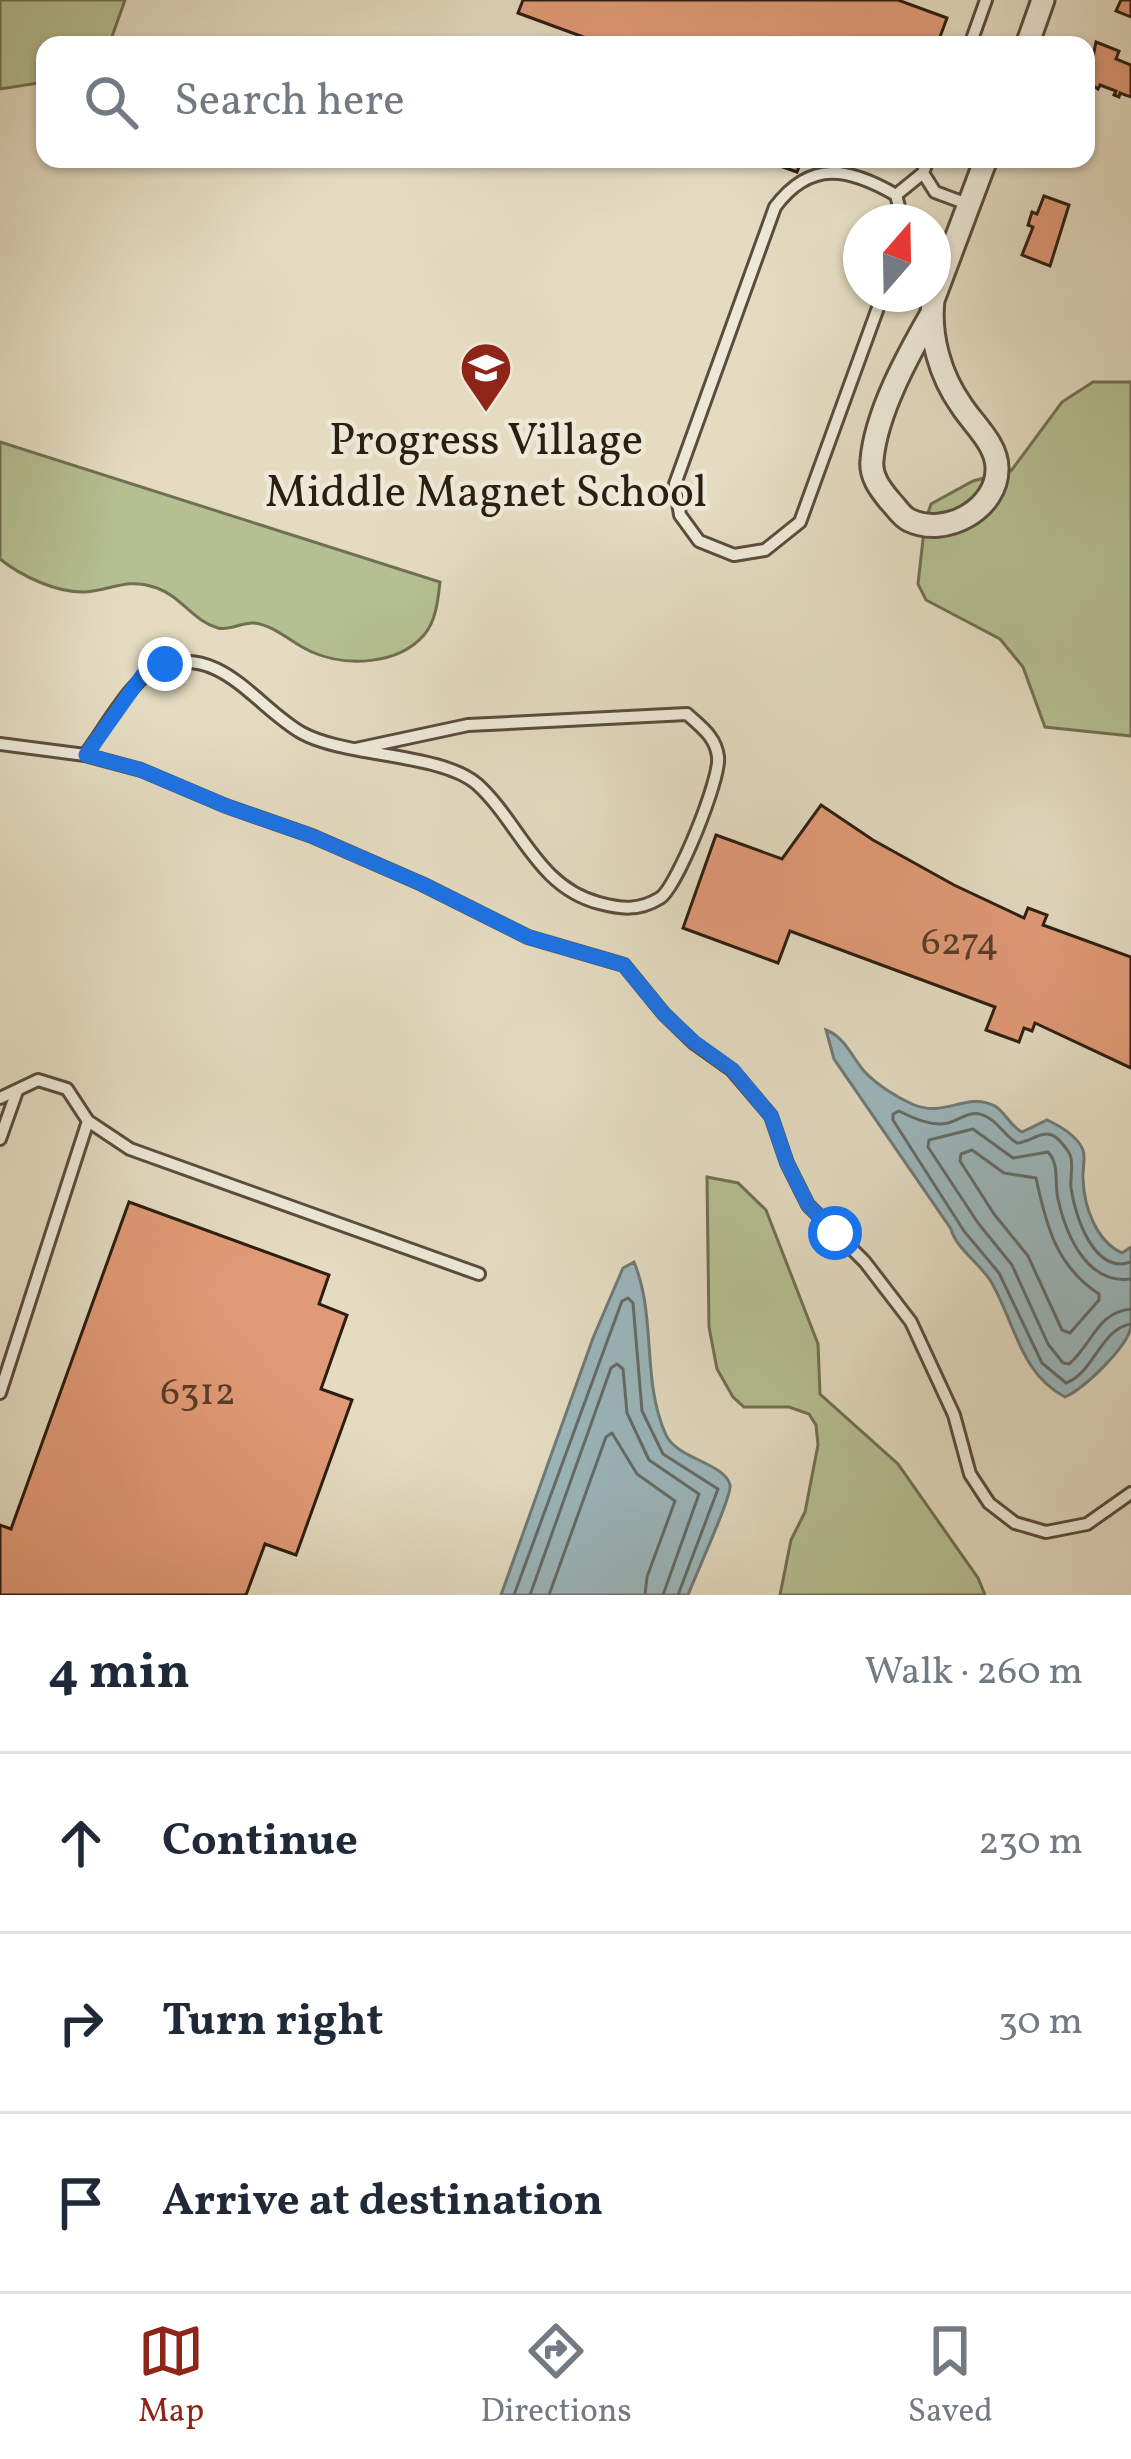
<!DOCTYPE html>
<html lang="en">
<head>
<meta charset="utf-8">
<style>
	body { margin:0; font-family:Vollkorn,serif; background:#f6f6f7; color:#1f2937 }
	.compass { position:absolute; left:843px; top:204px; width:108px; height:108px; border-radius:50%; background:#fff; box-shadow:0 3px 9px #0004; rotate:20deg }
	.stop { position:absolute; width:36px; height:36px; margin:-27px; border:9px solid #1a73e8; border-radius:50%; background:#fff }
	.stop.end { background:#1a73e8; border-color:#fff; box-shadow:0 3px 12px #0008 }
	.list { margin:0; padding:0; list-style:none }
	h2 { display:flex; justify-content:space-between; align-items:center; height:156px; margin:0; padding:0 48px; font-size:51px }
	h2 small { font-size:39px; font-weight:400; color:#747a83 }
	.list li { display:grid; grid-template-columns:78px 1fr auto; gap:36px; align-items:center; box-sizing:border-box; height:180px; padding:0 48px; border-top:3px solid #e0e1e3 }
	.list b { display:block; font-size:45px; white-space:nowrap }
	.list em { font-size:39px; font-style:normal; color:#747a83 }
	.icon { flex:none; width:66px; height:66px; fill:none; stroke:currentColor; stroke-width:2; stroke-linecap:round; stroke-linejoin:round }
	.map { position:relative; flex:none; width:1131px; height:1595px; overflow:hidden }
	.search { position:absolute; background:#fff; box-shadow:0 3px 9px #0004; left:36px; right:36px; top:36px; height:132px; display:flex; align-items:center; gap:30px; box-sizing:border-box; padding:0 42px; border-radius:24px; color:#747a83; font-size:45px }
	.sheet { height:696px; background:#fff }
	nav { display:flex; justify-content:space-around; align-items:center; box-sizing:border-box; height:168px; border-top:3px solid #e0e1e3; background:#fff; font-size:33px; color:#747a83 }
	nav a { display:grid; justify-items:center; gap:6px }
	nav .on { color:#8f2418 }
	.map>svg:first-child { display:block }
</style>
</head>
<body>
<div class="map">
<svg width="1131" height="1595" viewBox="0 0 1131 1595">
	<rect width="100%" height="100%" fill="#e4dbc1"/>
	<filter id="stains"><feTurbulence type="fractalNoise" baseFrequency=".00167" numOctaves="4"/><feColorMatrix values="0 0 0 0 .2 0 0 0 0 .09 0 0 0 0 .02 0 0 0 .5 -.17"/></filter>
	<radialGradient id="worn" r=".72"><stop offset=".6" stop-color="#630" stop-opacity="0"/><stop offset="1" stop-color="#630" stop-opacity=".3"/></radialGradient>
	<g fill="#b5c092" stroke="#706f52" stroke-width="3">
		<path d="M 0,0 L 125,0 L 109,45 L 45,45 L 45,82 L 0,89 Z"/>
		<path d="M 1093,382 L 1131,382 L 1131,736 L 1045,727 L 1023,667 L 1000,639 L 926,600 L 918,584 L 925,522 L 931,504 L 973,481 L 1011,471 L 1062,402 Z"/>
		<path d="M 0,442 L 440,582 C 438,600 436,621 424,635 C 398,665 346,667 312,652 C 292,644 277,626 254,623 C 242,622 230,631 218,628 C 193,621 182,597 157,588 C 126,577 113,590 85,592 C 57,593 21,576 0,559 Z"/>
		<path d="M 707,1177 L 738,1183 L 766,1210 L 818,1344 L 820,1394 L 898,1464 L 978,1578 L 985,1595 L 780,1595 L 791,1540 L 805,1512 L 818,1445 L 816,1425 L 809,1414 L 789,1407 L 744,1407 L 733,1397 L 717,1369 L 709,1327 Z"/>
	</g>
	<g fill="#9bb8be" stroke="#6f7a79" stroke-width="3">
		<path d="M 826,1030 C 846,1038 851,1056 864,1071 C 876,1084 896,1097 912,1104 C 946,1119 965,1091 995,1106 C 1005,1112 1010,1126 1022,1132 L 1047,1120 C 1060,1126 1077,1135 1083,1150 C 1086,1157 1082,1171 1083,1179 C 1084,1207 1096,1241 1122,1253 L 1131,1247 C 1131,1272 1131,1303 1131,1327 C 1127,1347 1085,1388 1065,1397 C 1019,1373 1015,1321 990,1280 C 978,1262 956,1248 951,1229 L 834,1059 Z"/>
		<path d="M 634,1262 C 657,1318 641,1380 666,1435 C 677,1459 725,1463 730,1485 C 733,1494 695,1576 688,1595 L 501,1595 L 593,1338 L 623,1268 Z"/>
	</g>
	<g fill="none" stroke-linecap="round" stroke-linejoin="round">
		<g stroke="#646b68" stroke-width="3">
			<path d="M 972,1150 L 1004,1173 L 1036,1178 C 1046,1225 1056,1266 1099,1294 L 1099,1300 L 1070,1333 L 1062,1330 L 1028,1256 L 994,1214 L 960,1161 L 961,1154 Z"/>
			<path d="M 1131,1262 C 1094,1275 1075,1216 1071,1188 C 1070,1179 1073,1167 1071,1158 C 1070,1152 1060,1140 1054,1136 C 1041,1129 1030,1143 1017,1143 C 1005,1136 999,1123 987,1117 C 971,1108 963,1119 948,1123 C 932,1127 913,1118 899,1111 L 893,1114 L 893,1120 L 964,1231 L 999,1273 L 1042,1363 L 1066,1383 C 1095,1372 1100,1329 1131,1324"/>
			<path d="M 1131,1279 C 1087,1285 1066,1235 1058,1199 C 1054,1182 1060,1165 1048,1152 L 1013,1158 L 973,1129 L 929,1140 L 928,1147 L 978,1223 L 1012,1265 L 1048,1344 L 1063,1363 L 1069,1364 C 1092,1345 1097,1312 1131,1309"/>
			<path d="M 514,1595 L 622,1301 L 628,1298 L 633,1303 L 642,1411 L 663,1454 L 718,1489 L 678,1595"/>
			<path d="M 530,1595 L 611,1368 L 617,1364 L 623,1369 L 627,1413 L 649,1460 L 699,1494 L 663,1595"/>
			<path d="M 549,1595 L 606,1437 L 612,1433 L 637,1474 L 675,1501 L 647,1577 L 645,1595"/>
		</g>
	</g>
	<g fill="#e19a77" stroke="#2c1e11" stroke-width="3">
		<path d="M 523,0 L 898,0 L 947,18 L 937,45 L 605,45 L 518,13 Z"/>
		<path d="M 1121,0 L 1131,0 L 1131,17 L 1116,11 Z"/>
		<path d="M 1096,42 L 1119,51 L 1116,59 L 1131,65 L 1131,97 L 1120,93 L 1119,97 L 1114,95 L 1116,91 L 1100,85 L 1098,89 L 1088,82 Z"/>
		<path d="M 760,159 L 802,159 L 797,172 Z"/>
		<path d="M 1044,196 L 1069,205 L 1050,266 L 1022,255 L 1033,227 L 1028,225 L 1032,212 L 1037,214 Z"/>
		<path d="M 821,805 L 873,840 L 954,885 L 1024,918 L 1028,908 L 1047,915 L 1043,925 L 1131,957 L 1131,1068 L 1035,1023 L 1032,1031 L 1024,1028 L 1019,1042 L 986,1030 L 995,1007 L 790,931 L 778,963 L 683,928 L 716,835 L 782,859 Z"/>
		<path d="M 129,1202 L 329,1275 L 319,1304 L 347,1315 L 321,1389 L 352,1400 L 296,1555 L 265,1544 L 246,1595 L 0,1595 L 0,1525 L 11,1529 Z"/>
	</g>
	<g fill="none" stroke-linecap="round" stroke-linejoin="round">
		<g stroke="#5a4d3d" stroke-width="16">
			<g id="service">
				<path d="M 970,45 L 986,0"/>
				<path d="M 928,159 L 923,173 L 935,192 L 970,205"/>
				<path d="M 896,195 L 923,173"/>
				<path d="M 883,294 L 800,522 L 765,550 L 734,555 L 699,541 L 680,515 L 675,484 L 775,207 C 811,159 849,168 896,195 L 903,222"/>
				<path d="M 0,744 L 85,755 L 141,770 L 226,806 L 312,836 L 422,884 L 528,937 L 624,965 L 664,1014 L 694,1043 L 732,1070 L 771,1116 L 787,1163 L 808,1205 L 865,1262 L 911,1322 L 954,1415 L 970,1474 L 989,1503 L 1015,1523 L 1046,1532 L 1087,1524 L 1131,1493"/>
				<path d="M 85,755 C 104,731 133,675 161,666 C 222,645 256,707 302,733 C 345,757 441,753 477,784 C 520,823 537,887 599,903 C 621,909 639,911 660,898 C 677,887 721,778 718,757 C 716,737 701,727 687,714 L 468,725 L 356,749"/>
				<path d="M 0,1098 L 38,1080 L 67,1089 L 88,1121 L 130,1149 L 479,1274"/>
				<path d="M 0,1139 L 17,1091"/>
				<path d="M 0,1393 L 88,1121"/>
			</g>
		</g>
		<g stroke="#5a4d3d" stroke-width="27">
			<g id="minor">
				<path d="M 1027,45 L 1043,0"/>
				<path d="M 931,315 C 908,355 876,413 872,460 C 870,476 880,489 890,501 C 896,507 902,517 909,520 C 945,538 998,509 997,468 C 997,444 973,424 961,405 C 940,375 929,336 933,300 L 986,159"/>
			</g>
		</g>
		<use href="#service" stroke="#ede8d7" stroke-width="10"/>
		<use href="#minor" stroke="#ede8d7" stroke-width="21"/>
	</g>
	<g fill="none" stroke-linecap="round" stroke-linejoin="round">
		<path stroke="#1a73e8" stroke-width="15" d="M 165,664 L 144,673 L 86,755 L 141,770 L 226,806 L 312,836 L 422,884 L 528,937 L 624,965 L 664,1014 L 694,1042 L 733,1070 L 771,1116 L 787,1163 L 808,1205 L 835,1233"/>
	</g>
	<defs>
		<g id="school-pin" transform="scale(2.7)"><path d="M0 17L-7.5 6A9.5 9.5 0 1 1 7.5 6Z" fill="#8f2418" stroke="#ede8d7"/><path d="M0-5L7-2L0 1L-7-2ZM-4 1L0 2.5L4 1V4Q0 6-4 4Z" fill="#fff"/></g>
	</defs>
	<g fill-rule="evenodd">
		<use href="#school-pin" x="486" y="368"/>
	</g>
	<g text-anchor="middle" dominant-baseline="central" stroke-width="9" stroke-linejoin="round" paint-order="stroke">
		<g font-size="39" fill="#593d2a">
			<text x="960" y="944">6274</text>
			<text x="198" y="1394">6312</text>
		</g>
		<g font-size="45" fill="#2c1e11" stroke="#ede8d7">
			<text x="486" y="442">Progress Village<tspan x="486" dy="52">Middle Magnet School</tspan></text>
		</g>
	</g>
	<rect width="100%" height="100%" filter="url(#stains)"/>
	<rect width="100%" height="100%" fill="url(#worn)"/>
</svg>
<svg class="compass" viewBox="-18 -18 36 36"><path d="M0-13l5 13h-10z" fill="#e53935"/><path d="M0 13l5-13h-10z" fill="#747a83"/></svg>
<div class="stop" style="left:835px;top:1233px"></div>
<div class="stop end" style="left:165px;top:664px"></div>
<div class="search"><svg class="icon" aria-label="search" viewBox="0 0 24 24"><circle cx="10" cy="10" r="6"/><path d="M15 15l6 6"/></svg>Search here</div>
</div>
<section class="sheet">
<h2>4 min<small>Walk · 260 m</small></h2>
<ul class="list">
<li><svg class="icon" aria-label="ahead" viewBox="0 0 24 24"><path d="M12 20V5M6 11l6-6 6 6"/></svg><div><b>Continue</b></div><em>230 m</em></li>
<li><svg class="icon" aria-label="right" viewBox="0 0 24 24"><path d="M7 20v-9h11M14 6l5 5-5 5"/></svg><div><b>Turn right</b></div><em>30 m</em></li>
<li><svg class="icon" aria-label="arrive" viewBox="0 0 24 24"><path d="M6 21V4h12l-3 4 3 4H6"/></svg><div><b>Arrive at destination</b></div></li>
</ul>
</section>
<nav>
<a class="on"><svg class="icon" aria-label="map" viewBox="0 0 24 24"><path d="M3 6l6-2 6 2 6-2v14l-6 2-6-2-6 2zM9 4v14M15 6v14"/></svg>Map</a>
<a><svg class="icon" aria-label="directions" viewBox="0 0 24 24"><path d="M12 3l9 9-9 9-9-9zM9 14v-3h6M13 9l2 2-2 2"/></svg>Directions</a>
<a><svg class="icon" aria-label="saved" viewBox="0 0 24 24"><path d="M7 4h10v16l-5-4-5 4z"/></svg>Saved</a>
</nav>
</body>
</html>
